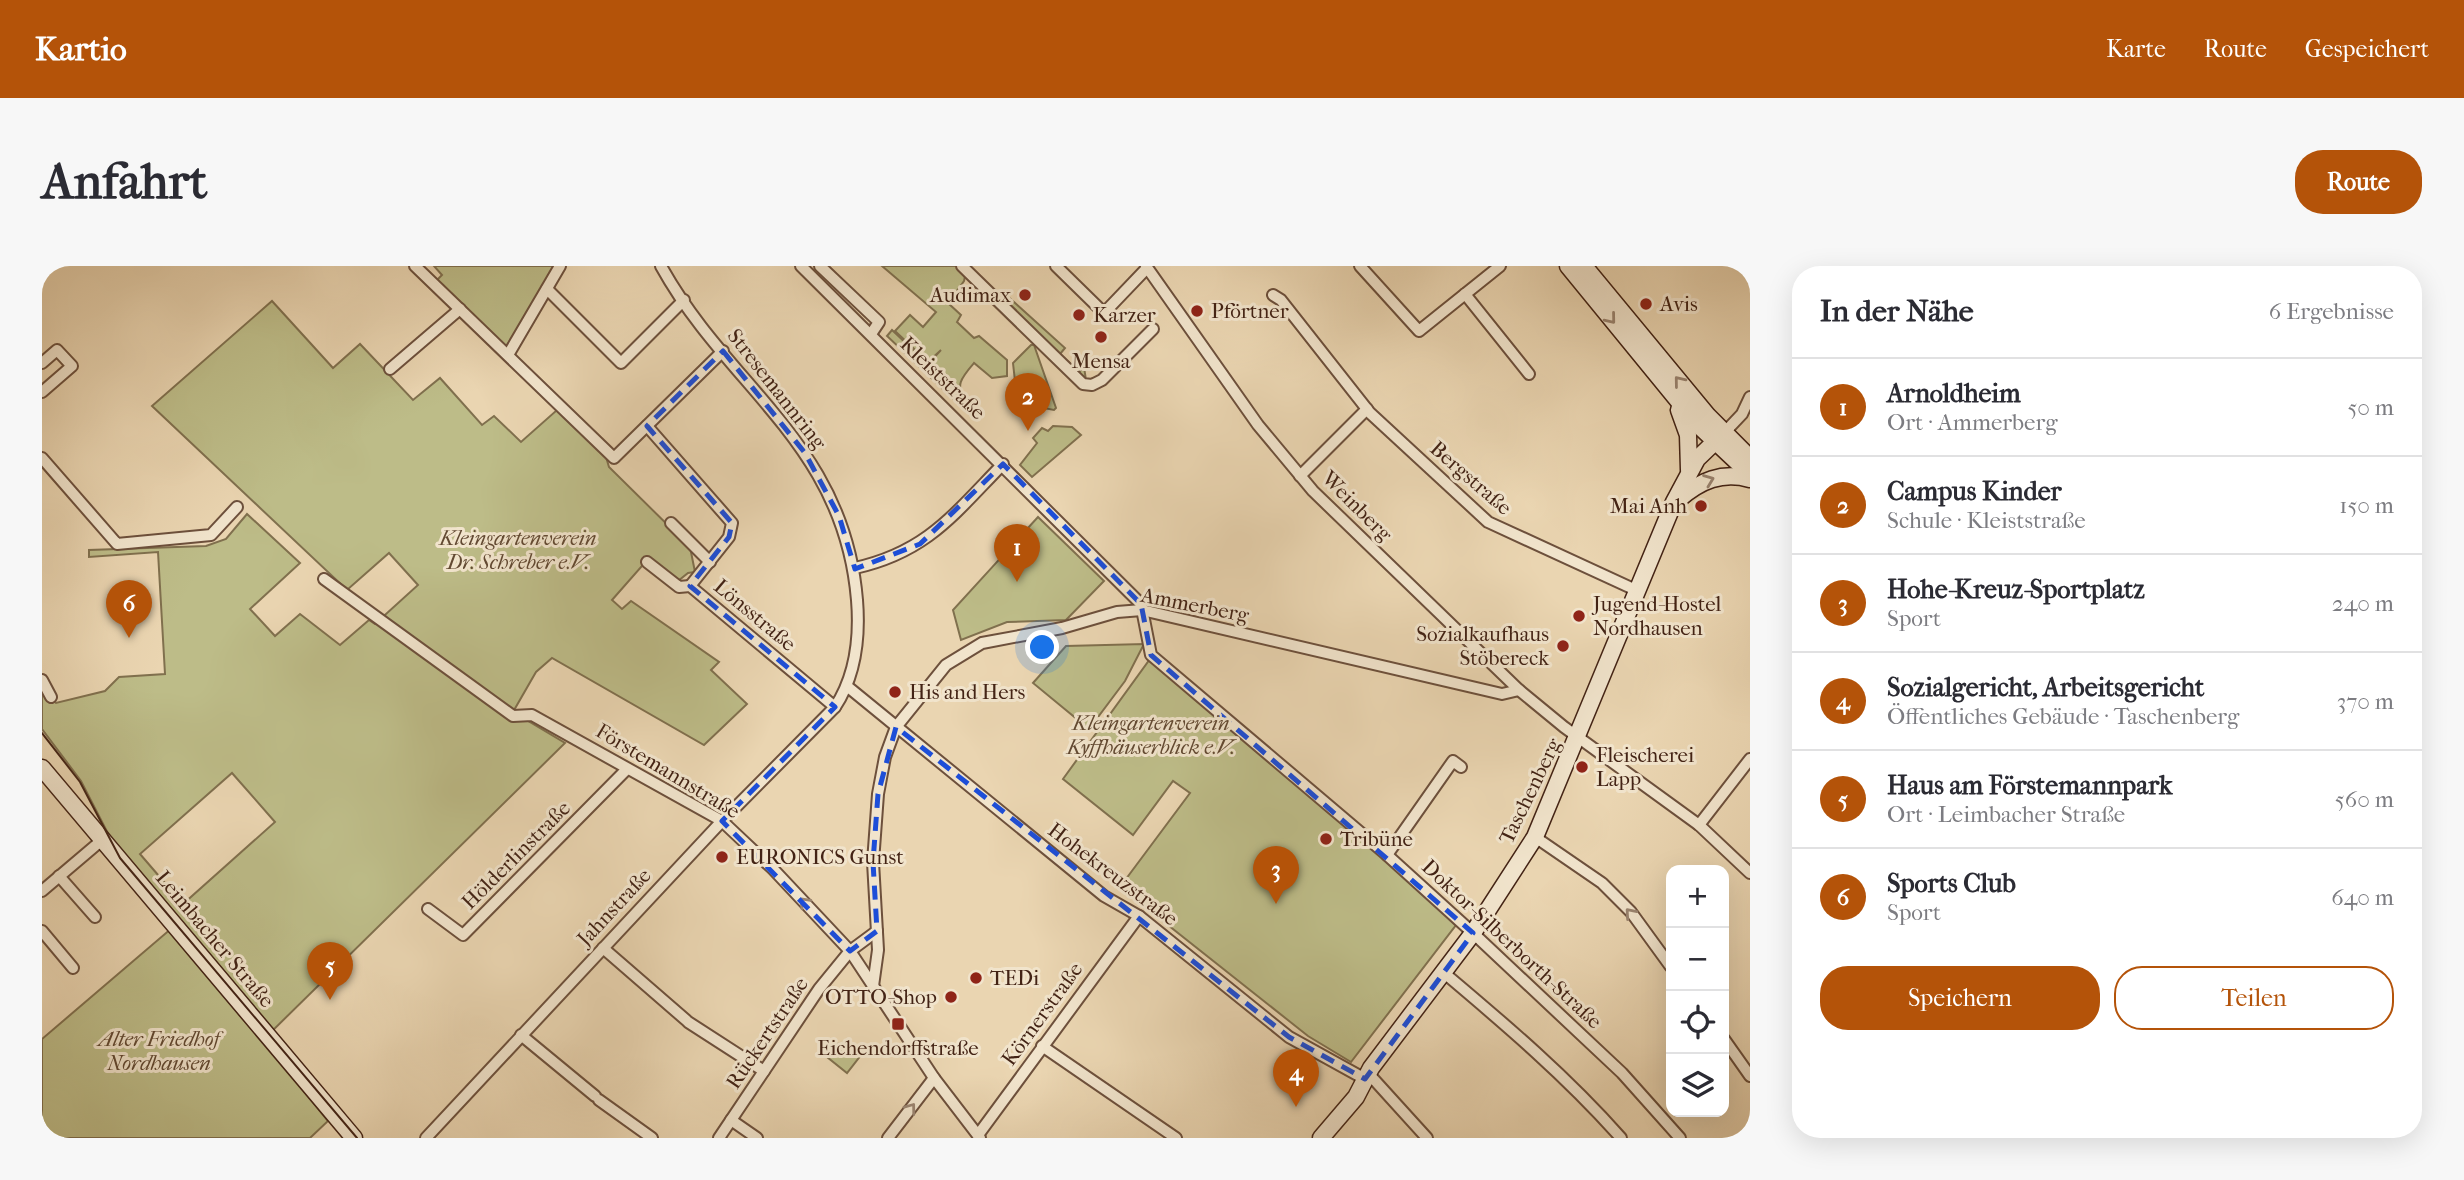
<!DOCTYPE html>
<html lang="de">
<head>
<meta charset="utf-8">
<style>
	body { margin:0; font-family:"IM FELL French Canon",serif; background:#f7f7f7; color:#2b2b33 }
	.controls { position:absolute; right:21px; bottom:21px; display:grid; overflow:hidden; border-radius:14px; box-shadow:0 7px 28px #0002 }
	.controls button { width:63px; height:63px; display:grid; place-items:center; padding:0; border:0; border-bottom:2px solid #e1e1e2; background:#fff; color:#2b2b33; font:35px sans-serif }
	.you { position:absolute; left:1001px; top:382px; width:24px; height:24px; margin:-18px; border:5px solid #fff; border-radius:50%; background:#1a73e8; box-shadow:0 0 0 10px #1a73e833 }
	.badge { display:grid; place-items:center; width:46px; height:46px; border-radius:50%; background:#b45309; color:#fff; font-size:23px; font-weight:700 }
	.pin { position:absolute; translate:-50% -58px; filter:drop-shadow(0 2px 4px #0008) }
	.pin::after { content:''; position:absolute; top:37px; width:24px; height:21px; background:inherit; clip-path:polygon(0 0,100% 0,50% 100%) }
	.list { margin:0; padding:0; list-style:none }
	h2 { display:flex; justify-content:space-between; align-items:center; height:91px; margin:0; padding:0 28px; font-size:30px }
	h2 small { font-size:23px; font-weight:400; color:#7c7c81 }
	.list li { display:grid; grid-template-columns:46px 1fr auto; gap:21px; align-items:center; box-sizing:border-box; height:98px; padding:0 28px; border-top:2px solid #e1e1e2 }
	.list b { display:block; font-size:26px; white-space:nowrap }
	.list p { margin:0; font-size:23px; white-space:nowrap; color:#7c7c81 }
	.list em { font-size:23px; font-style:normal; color:#7c7c81 }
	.actions { display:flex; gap:14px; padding:21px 28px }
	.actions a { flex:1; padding:16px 0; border:2px solid #b45309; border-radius:28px; text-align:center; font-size:24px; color:#b45309 }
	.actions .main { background:#b45309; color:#fff }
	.icon { flex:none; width:38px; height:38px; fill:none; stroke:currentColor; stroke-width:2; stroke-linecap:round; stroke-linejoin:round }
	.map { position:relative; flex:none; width:1708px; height:872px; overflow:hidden; border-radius:28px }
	header { display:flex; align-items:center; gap:42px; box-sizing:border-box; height:98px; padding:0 35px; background:#b45309; color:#fff }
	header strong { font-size:33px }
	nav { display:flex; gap:38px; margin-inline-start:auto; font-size:24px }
	.intro { display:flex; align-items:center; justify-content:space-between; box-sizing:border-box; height:168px; padding:0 42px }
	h1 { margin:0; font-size:49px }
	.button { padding:18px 32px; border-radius:28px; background:#b45309; color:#fff; font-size:24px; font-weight:700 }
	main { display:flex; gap:42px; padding:0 42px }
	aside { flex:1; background:#fff; border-radius:28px; box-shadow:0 7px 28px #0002 }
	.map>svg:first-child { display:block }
</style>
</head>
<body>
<header>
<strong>Kartio</strong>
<nav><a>Karte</a><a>Route</a><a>Gespeichert</a></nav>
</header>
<div class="intro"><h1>Anfahrt</h1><a class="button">Route</a></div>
<main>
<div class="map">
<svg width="1708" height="872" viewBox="0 0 1708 872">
	<rect width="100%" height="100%" fill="#ead5b1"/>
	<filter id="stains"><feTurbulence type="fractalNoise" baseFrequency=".00286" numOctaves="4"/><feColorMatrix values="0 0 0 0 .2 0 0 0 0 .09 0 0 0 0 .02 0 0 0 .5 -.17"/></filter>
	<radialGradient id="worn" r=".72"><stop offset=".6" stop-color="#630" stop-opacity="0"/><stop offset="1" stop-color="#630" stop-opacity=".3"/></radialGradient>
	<g fill="#bdbc88" stroke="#80704e" stroke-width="2" fill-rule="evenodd">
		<path d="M 392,0 L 513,0 L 464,81 L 394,15 L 400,9 Z"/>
		<path d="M 840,0 L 917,0 L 924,6 L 922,15 L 906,37 L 919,49 L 915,56 L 932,72 L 937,70 L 965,94 L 965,110 L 950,112 L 932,97 C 919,112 912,120 925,137 L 922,143 L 845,70 L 850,64 L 886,98 L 899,84 L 886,96 L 853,65 L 868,49 L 881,61 L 894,46 Z"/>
		<path d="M 963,28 L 1023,82 L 1018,88 L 1037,106 L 1042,101 L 1044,114 L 959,33 Z"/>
		<path d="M 230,35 L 291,102 L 318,78 L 371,134 L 398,112 L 440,159 L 452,150 L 479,176 L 515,144 L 564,191 L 567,201 L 648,281 L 653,306 L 646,307 L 636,315 L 606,293 L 570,334 L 580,343 L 589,335 L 677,396 L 669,404 L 705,438 L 662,479 L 510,392 L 494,406 L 471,446 L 523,477 L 221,774 L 286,855 L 268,872 L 0,872 L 0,773 L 137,656 L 74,583 L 39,515 L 0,463 L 0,420 L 14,437 L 63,425 L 77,411 L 123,408 L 116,286 L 47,291 L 47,284 L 164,280 L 184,273 L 205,248 L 258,297 L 208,343 L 233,370 L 258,348 L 298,379 L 327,354 L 333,358 L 376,319 L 347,287 L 305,324 L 110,140 ZM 190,507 L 233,556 L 141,638 L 98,588 Z"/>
		<path d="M 989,79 L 992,79 L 1014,142 L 1012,144 L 981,138 L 975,133 L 971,97 Z"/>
		<path d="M 1011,160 L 1030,161 L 1039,169 L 990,211 L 978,199 L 995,177 L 991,172 L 1000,162 L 1006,165 Z"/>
		<path d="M 996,251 L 1062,315 L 1024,354 L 965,356 L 919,374 L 911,344 Z"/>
		<path d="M 1102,378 L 1083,415 L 1047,463 L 991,417 L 1024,380 Z"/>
		<path d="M 1108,393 L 1343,592 L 1414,659 L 1309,796 L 1266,770 L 1078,621 L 1148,527 L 1131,515 L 1091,569 L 1021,513 Z"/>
		<path d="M 806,777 L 819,789 L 805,807 L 785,791 L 794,778 Z"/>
	</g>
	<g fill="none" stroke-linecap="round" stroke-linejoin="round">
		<g stroke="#6d503c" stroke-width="14">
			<g id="street">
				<path d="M 373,0 L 572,192 L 681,85"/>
				<path d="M 759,0 L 1099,338 L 1109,389 L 1345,589 L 1431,667 L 1580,807 L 1638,872"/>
				<path d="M 778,0 L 837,56 L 829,68"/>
				<path d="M 920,0 L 1041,118 L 1050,119 L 1060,114 L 1111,63"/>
				<path d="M 1014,0 L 1062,47 L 1105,2"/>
				<path d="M 1104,0 L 1216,159 L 1271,225 L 1477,424 L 1522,461 L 1657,559 L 1708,607"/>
				<path d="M 1318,0 L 1377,65 L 1458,0"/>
				<path d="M 505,23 L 579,97 L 642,34"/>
				<path d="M 1423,28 L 1487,108"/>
				<path d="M 1231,29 L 1239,34 L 1328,147 L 1446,256 L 1596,325"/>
				<path d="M 466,89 L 518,0"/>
				<path d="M 0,97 L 15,84 L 30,100 L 0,126"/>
				<path d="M 348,103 L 418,43"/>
				<path d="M 605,160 L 690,257 L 687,271 L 648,320"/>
				<path d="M 1682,167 L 1700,148 L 1708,131"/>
				<path d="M 0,192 L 75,278 L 169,269 L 195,241"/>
				<path d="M 1258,210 L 1325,143"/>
				<path d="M 629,257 L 668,296"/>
				<path d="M 605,296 L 637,321 L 648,320 L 793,441"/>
				<path d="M 813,302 C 885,286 912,248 961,198"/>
				<path d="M 282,313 L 471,450 L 490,449 L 680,555 L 731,603 L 808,685 L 892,812 L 938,872"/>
				<path d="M 0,414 L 9,431"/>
				<path d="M 806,421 L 1062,630 L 1097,650 L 1247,771 L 1323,813"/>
				<path d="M 1657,559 L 1708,493"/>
				<path d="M 1493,571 L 1560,617 L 1589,646 L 1629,701"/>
				<path d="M 1345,589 L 1411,495 L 1419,501"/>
				<path d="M 17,610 L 53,651"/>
				<path d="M 0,625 L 60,574"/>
				<path d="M 386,643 L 421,669 L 585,503"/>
				<path d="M 0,665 L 31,702"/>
				<path d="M 561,682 L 644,754"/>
				<path d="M 1401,706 C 1464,759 1525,811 1579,872"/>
				<path d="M 831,720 L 836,684 L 831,596 L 836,528 L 843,491 L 854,461 L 904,399 L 940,377 L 1020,362 L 1075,346 L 1100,344 L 1460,428 L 1477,424"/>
				<path d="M 646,756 L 722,805"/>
				<path d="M 479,769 L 553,830"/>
				<path d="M 1682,773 L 1708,810"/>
				<path d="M 1000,780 L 1134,872"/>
				<path d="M 1326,807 L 1385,872"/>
				<path d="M 557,834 L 610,872"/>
				<path d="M 689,854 L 715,872"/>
				<path d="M 936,869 L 1097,650"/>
				<path d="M 384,872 L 680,555 L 793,441 C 814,409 818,371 815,334 C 802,177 687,123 619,0"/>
				<path d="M 677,872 L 777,723 L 808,685 L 835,665"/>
				<path d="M 846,872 L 892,812"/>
			</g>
		</g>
		<g stroke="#432315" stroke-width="19">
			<g id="secondary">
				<path d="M 1526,0 L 1656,159 L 1708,208"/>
				<path d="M 1542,0 L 1666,150 L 1708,192"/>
				<path d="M 1637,144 L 1646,169 L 1647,204"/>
				<path d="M 1637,233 C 1658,215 1680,205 1708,213"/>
				<path d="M 0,502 L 312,872"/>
				<path d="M 1279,872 L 1314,831 L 1329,802 L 1431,667 L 1493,571 L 1632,236 L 1655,193 L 1682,167"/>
			</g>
		</g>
		<use href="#street" stroke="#f1e4cc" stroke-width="10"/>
		<use href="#secondary" stroke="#f1e4cc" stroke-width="16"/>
		<path stroke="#432315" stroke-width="2" d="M 0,467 L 38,516 L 78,592 L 315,872"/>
	</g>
	<defs><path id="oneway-chevron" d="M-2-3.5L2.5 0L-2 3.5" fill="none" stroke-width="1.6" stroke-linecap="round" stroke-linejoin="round" transform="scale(1.75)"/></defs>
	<g stroke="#9a8470">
		<use href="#oneway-chevron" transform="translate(1569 53) rotate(51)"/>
		<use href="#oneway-chevron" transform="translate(1637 115) rotate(-129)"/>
		<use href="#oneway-chevron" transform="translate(1667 214) rotate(-21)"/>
		<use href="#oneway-chevron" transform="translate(762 636) rotate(-133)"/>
		<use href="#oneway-chevron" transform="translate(1588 647) rotate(-131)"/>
		<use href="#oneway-chevron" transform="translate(869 842) rotate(-53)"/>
	</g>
	<path fill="none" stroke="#1d4ed8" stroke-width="5" stroke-dasharray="14 9" stroke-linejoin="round" d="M 681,85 L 763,187 L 797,250 L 813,303 L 878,278 L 961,198 L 1099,338 L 1109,389 L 1431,667 L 1323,813 L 1247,771 L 854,461 L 836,528 L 831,596 L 835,665 L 808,685 L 680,555 L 793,441 L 648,320 L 687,271 L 690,257 L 605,160 Z"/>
	<g fill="#8f2418" stroke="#f1e4cc" stroke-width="2.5">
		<circle cx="983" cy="29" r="7"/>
		<circle cx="1604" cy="38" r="7"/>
		<circle cx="1155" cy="45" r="7"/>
		<circle cx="1037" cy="49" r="7"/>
		<circle cx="1059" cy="71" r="7"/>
		<circle cx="1659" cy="240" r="7"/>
		<circle cx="1537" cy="350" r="7"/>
		<circle cx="1521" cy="380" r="7"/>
		<circle cx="853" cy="426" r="7"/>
		<circle cx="1540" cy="501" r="7"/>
		<circle cx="1284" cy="573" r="7"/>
		<circle cx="680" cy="591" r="7"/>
		<circle cx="934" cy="712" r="7"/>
		<circle cx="909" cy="731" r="7"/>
		<rect x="849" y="751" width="14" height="14" rx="3.5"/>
	</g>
	<g text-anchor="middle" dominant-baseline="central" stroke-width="6" stroke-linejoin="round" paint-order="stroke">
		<g font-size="21" fill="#432315" stroke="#f1e4cc" text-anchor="start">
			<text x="969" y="29" text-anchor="end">Audimax</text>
			<text x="1618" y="38">Avis</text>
			<text x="1169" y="45">Pförtner</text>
			<text x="1051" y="49">Karzer</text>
			<text x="1059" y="95" text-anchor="middle">Mensa</text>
			<text x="1645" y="240" text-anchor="end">Mai Anh</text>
			<text x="1551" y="338">Jugend-Hostel<tspan x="1551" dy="24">Nordhausen</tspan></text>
			<text x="1507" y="368" text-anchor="end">Sozialkaufhaus<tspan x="1507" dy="24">Stöbereck</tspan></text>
			<text x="867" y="426">His and Hers</text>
			<text x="1554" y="489">Fleischerei<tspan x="1554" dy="24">Lapp</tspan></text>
			<text x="1298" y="573">Tribüne</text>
			<text x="694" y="591">EURONICS Gunst</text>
			<text x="948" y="712">TEDi</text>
			<text x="895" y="731" text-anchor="end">OTTO-Shop</text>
			<text x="856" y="782" text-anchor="middle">Eichendorffstraße</text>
		</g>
		<g font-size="21" fill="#432315" stroke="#f1e4cc">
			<text transform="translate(901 112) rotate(44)">Kleiststraße</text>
			<text transform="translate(735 123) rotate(52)">Stresemannring</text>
			<text transform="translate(1429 212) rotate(41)">Bergstraße</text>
			<text transform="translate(1315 240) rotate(45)">Weinberg</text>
			<text transform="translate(1153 339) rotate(11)">Ammerberg</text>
			<text transform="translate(713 349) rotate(40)">Lönsstraße</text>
			<text transform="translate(626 505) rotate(31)">Förstemannstraße</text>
			<text transform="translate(1488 525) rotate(-64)">Taschenberg</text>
			<text transform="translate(474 589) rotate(-45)">Hölderlinstraße</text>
			<text transform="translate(1071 608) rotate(37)">Hohekreuzstraße</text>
			<text transform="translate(572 641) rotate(-47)">Jahnstraße</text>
			<text transform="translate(173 673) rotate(50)">Leimbacher Straße</text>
			<text transform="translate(1470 678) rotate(43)">Doktor-Silberborth-Straße</text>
			<text transform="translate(1000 748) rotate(-54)">Körnerstraße</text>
			<text transform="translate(725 767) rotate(-56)">Rückertstraße</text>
		</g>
		<g font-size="21" font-style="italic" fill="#624932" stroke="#f1e4cc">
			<text x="476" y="272">Kleingartenverein<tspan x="476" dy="24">Dr. Schreber e.V.</tspan></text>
			<text x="1109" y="457">Kleingartenverein<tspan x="1109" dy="24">Kyffhäuserblick e.V.</tspan></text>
			<text x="117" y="773">Alter Friedhof<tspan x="117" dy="24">Nordhausen</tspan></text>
		</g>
	</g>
	<rect width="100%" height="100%" filter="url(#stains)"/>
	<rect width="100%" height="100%" fill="url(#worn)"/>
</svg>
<div class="controls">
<button>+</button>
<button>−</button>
<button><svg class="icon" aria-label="locate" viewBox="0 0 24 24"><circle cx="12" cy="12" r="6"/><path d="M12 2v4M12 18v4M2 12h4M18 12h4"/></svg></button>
<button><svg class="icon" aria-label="layers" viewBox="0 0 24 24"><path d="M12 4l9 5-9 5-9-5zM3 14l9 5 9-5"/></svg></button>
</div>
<div class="you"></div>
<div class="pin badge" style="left:975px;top:316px">1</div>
<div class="pin badge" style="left:986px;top:165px">2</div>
<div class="pin badge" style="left:1234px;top:638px">3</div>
<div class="pin badge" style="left:1254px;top:841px">4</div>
<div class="pin badge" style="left:288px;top:734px">5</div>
<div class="pin badge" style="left:87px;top:372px">6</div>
</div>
<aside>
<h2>In der Nähe<small>6 Ergebnisse</small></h2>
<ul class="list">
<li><span class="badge">1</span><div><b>Arnoldheim</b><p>Ort · Ammerberg</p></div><em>50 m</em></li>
<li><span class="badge">2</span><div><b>Campus Kinder</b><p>Schule · Kleiststraße</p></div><em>150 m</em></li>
<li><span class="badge">3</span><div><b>Hohe-Kreuz-Sportplatz</b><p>Sport</p></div><em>240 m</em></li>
<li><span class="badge">4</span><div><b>Sozialgericht, Arbeitsgericht</b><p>Öffentliches Gebäude · Taschenberg</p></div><em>370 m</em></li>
<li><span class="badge">5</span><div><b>Haus am Förstemannpark</b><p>Ort · Leimbacher Straße</p></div><em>560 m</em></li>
<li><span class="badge">6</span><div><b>Sports Club</b><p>Sport</p></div><em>640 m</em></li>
</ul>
<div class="actions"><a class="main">Speichern</a><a>Teilen</a></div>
</aside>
</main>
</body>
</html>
